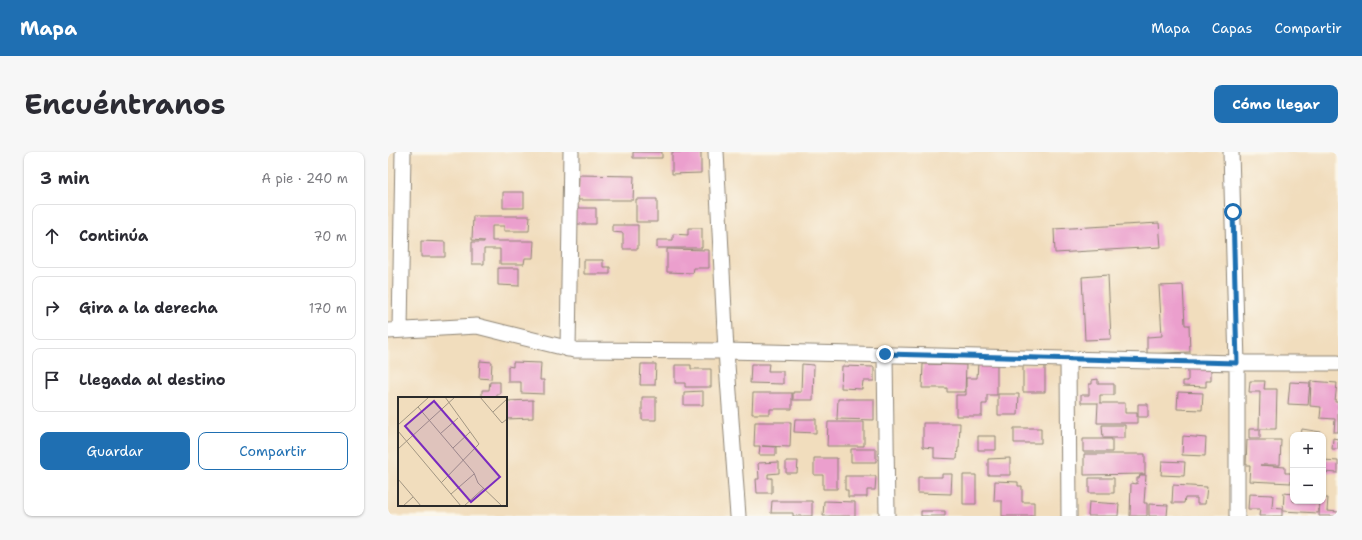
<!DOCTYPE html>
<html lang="es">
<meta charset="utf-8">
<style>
body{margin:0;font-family:"Shantell Sans",sans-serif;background:#f7f7f7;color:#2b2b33}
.controls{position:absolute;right:12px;bottom:12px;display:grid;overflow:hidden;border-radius:8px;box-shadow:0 1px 3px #0004}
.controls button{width:36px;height:36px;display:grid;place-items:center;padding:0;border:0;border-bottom:1px solid #e1e1e2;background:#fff;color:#2b2b33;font:20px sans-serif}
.stop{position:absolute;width:12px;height:12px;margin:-9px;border:3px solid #1f6fb2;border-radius:50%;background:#fff}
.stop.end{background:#1f6fb2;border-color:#fff;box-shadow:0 1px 4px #0008}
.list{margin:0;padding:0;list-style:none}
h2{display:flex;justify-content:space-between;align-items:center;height:52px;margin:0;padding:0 16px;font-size:17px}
h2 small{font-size:13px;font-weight:400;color:#7c7c81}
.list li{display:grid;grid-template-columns:26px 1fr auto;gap:12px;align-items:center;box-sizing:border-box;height:64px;margin:0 8px 8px;padding:0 8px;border:1px solid #e1e1e2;border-radius:8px}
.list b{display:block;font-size:15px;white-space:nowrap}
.list em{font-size:13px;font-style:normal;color:#7c7c81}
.actions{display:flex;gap:8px;padding:12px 16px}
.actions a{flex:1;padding:9px 0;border:1px solid #1f6fb2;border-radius:8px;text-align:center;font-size:14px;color:#1f6fb2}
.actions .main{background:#1f6fb2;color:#fff}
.icon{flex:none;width:22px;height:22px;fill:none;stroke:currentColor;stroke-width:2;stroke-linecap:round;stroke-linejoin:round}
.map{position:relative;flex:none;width:950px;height:364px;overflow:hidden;border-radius:8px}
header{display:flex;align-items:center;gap:24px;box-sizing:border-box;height:56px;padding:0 20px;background:#1f6fb2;color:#fff}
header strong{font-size:19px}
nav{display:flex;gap:22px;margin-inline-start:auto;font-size:14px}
.intro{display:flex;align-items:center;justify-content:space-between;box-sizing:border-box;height:96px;padding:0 24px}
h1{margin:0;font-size:28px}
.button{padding:10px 18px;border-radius:8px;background:#1f6fb2;color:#fff;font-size:14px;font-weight:700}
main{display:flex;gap:24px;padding:0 24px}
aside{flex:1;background:#fff;border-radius:8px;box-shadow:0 1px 3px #0004}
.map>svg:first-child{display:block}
</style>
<header>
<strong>Mapa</strong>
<nav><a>Mapa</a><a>Capas</a><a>Compartir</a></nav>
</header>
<div class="intro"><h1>Encuéntranos</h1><a class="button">Cómo llegar</a></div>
<main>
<aside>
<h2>3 min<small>A pie · 240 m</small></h2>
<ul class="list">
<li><svg class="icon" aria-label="ahead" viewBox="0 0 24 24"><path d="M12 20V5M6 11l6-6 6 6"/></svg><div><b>Continúa</b></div><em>70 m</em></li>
<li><svg class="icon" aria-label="right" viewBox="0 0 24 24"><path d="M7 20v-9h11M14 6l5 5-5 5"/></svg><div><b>Gira a la derecha</b></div><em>170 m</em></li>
<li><svg class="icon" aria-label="arrive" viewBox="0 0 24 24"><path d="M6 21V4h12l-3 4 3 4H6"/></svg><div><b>Llegada al destino</b></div></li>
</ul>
<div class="actions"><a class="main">Guardar</a><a>Compartir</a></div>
</aside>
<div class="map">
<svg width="950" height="364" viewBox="0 0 950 364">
<rect width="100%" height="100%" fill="#fbf7ec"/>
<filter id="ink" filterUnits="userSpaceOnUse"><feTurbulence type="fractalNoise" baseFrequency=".025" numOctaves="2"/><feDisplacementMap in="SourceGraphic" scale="8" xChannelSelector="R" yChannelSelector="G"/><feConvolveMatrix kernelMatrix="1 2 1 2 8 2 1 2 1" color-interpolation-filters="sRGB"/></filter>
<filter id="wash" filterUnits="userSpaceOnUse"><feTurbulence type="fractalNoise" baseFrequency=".012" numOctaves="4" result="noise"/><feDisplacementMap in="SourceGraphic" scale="16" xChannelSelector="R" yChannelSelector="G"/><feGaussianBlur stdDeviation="0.9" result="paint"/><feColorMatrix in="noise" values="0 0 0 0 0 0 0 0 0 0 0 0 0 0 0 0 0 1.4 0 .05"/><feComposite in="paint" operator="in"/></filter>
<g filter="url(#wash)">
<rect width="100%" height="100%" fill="#f1ddbd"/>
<g id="blocks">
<!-- building -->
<path fill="#eb9fcd" d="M245 0H274V6H245Z
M284 0H313V21L284 22Z
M191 23 246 24 245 48H190Z
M115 40H136V56H115Z
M248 47H269V70H248Z
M187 56H208V72H187Z
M85 64H142L141 79H116V74H104V89H146L145 106H137L136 112H112V97H96V112H84V90H96V89L84 88Z
M771 71 773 95 667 101 666 77Z
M224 73H250V97H235V81L224 80Z
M300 76H314V96H269V88H285V82L300 83Z
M33 89 57 90V105H33Z
M279 97 321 98V116H306L305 121 279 120Z
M196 108H215V115H222V122H196Z
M110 116H131V134L110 133Z
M720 123 723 187 697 188 694 125Z
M795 133 797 173H801L802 200 759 202V185L774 184 771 134Z
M92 209 104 210 103 227 91 226Z
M125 210 153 211 152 228H156V242L133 241V230H120V214L125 215Z
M590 211H609V243H599V252H594V264H568V243H578V226H589Z
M253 212H268L267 233H252Z
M363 212H381L380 219H395V232L362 231Z
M414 212 426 213 425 248H405V240H413Z
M535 212 578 213 577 240H559V236H534Z
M287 213H303V217H323V235H297V231H287Z
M635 213H657V240H635Z
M454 214 486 215V229H475L474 237 453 236Z
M800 215H823V229H818V235L795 234V229H800Z
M710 227V232H726V243H712V251H737V261H749V271H709L710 251H693V243H701V232H704V228Z
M862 229H877L876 237H889L888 277H872V286H861V277H871L872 240H861Z
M923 229 949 231 947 250H950V280H946L947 267 932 266 933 255 922 254Z
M102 230H112V242H109V246H94V238H101Z
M902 230 922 231 920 253 900 252Z
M315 239V253H296V240Z
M790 240 815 241 814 258 789 257Z
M365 241H404V257H382V262H364Z
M610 242H631L630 263H610Z
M254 245H268V268H254Z
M450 247H486V268L449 267Z
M145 248V266L118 267V249Z
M750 252H760V265H750Z
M407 267H428V281L406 280Z
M367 270H403L402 295 374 294 388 295V303H371L372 294H366Z
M440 270H476V294H439Z
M535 271H572L571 296H570L569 307 546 306V296L535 295Z
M714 273H737V286H715Z
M626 276H653V291H626Z
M914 277 933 280V283H913Z
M590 284H608V298H590Z
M795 284 818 286 817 304 794 303Z
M945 286 950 287V297H944Z
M695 287H724V300H695Z
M859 288H893L892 313H872L897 315V321H903V331L861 329 862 313H858Z
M463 297H488V310H463Z
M696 302H757V322L696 323Z
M426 306H449V337H435V323H426Z
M622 306V323H600V307Z
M935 308 950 309V321L935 320Z
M398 309H410L409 321H398Z
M774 309 797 310 796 324 773 323Z
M391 310V321L380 322V326H384V341H369L368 327H371L370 311Z
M554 322H564L563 342 530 341V325H554Z
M575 323H588V352H575Z
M752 323H758L756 351H759V364H742L743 331 749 332V326H751Z
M457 324H488L487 338H479V345H460V338H457Z
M701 326H726V341H701Z
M607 329 630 330V334H634V350H646V364H614V349H606Z
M785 333 819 335 817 352H809V346H797L796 351H784Z
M896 341 905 342V349H931L930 361 895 359Z
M861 342 885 343 884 356 894 357V364H871L872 357H860Z
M935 346H940L939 359 950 360V364H931L932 349H935Z
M384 349H424V364H405V361H383Z
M436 349 467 350V364H435Z
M701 350 731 352 730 364H700Z
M761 352 780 353 779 364H761Z
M533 359H557V364H533Z"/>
</g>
</g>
<g filter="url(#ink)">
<use href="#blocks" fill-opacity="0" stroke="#8e8474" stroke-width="1"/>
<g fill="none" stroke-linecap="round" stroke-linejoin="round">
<!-- minor casing -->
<g stroke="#8e8474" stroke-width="17">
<path id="minor" d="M328 0 338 199 350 364
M843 0 849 211V364
M12 178 15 0
M0 179 89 174 186 198 338 199 849 211H950
M180 197 183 0
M497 203 499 364
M680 207 681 364"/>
</g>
<!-- minor -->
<use href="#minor" stroke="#fff" stroke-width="15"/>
</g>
</g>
<g fill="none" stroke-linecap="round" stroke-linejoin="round" filter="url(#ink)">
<!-- route -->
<path stroke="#1f6fb2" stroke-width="5" d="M497 202 849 211 845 60"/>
</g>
<!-- overview -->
<g transform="translate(10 245)">
<rect width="109" height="109" fill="#f1ddbd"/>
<path fill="none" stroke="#a29683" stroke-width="1" d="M82 0 104 26 109 22M20 10 76 76 80 86 104 109M95 15 109 2M0 28 31 0M0 34 63 109M42 37 60 21M55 51 72 35M0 52 57 0M0 82 23 109M43 86 81 47 47 0M53 97 76 77M5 109 15 100M66 109 86 91"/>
<path fill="#7b2cbf" fill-opacity="0.15" stroke="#7b2cbf" stroke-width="2" d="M36 4 102 80 73 105 7 29Z"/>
<rect width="109" height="109" fill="none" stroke="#2b2b2b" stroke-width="2"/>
</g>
</svg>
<div class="controls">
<button>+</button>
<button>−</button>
</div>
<div class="stop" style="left:845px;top:60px"></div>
<div class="stop end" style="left:497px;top:202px"></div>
</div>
</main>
